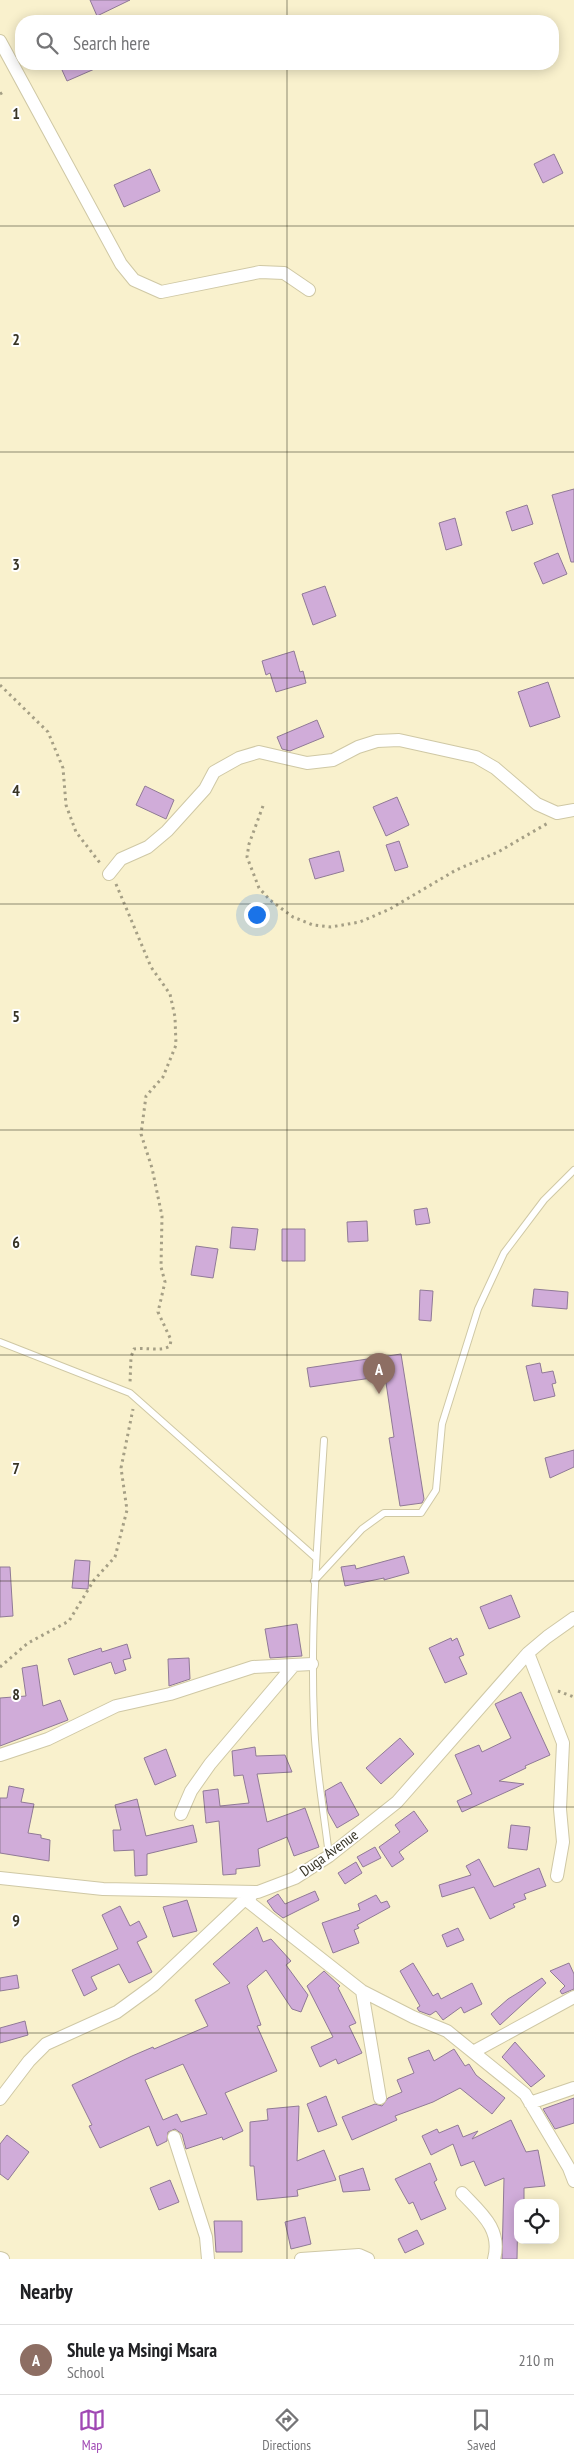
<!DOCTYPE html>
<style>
body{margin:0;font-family:"PT Sans Narrow",sans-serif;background:#f6f6f6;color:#202124}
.controls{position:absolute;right:15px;bottom:15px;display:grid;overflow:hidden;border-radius:10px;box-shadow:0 2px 12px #0003}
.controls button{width:45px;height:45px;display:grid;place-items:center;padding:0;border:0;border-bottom:1px solid #e0e0e0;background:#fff;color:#202124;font:25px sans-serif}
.you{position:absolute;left:256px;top:914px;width:18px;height:18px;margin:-12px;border:4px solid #fff;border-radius:50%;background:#1a73e8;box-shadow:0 0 0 8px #1a73e833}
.badge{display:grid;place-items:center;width:32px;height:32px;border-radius:50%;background:#a048b4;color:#fff;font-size:16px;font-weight:700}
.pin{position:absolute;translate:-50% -41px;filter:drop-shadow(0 1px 2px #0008)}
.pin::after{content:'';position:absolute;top:26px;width:18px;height:15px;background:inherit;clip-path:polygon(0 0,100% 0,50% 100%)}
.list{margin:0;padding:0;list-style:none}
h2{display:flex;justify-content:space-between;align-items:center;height:65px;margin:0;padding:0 20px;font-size:21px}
h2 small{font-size:16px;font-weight:400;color:#757577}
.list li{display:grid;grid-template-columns:32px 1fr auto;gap:15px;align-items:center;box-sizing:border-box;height:70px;padding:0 20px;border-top:1px solid #e0e0e0}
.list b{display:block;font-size:19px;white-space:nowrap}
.list p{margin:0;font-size:16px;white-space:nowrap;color:#757577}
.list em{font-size:16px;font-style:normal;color:#757577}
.icon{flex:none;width:28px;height:28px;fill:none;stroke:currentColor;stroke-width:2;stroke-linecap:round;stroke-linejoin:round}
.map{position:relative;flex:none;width:574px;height:2259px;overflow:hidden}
.search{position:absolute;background:#fff;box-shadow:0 2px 12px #0003;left:15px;right:15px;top:15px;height:55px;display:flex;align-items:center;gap:12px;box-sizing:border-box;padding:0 18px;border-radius:20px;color:#757577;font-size:19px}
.sheet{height:135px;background:#fff}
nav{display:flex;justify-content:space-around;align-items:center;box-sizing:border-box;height:70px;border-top:1px solid #e0e0e0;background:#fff;font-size:14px;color:#757577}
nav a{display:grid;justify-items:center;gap:2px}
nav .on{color:#a048b4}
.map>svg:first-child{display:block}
</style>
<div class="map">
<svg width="574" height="2259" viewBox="0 0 574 2259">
<rect width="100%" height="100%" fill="#f9f1cd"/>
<!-- building -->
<path fill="#d0acd9" stroke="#907a96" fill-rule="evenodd" d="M90 0H130L97 16Z
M75 64H106L67 81 62 70Z
M554 154 563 173 543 183 534 164Z
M150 169 160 191 124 207 114 185Z
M574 489V562H571L552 495Z
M527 505 533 524 512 531 506 512Z
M455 518 462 545 446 550 439 523Z
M558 553 567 574 543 584 534 563Z
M325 586 336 616 313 625 302 594Z
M294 651 300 672 303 671 306 683 276 692 270 673 266 675 262 661Z
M548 682 560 717 530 727 518 692Z
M317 720 324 737 290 751 282 749 277 737Z
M145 786 174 800 166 819 136 805Z
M397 797 409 825 386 836 373 807Z
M399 841 408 867 395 871 386 845Z
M339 851 344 871 315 879 309 859Z
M427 1208 430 1223 416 1225 414 1210Z
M367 1221 368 1241 348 1242 347 1222Z
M232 1227 258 1229 255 1250 230 1248Z
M282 1229H305V1261H282Z
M196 1246 218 1249 213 1278 191 1275Z
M534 1289 568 1292 567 1309 532 1306Z
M420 1290 433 1291 431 1321 419 1320Z
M401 1354 424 1499 422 1503 400 1506 389 1438 394 1437 385 1376 310 1387 307 1368Z
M540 1363 542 1373 553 1371 556 1383 552 1384 555 1396 534 1401 526 1366Z
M574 1450V1467L550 1478 545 1458Z
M404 1556 409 1573 384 1580V1578L345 1586 341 1567 355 1565 356 1569Z
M75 1560 90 1561 88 1589 72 1588Z
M0 1567H10L13 1616 0 1617Z
M511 1595 520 1617 489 1629 480 1607Z
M297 1624 302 1656 270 1658 265 1629Z
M451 1638 452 1641 457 1638 464 1655 459 1657 467 1674 445 1683 429 1648Z
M127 1644 131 1658 123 1660 126 1670 115 1674 111 1662 74 1675 68 1659 101 1648 102 1652Z
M189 1658 190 1679 169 1686 168 1659Z
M37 1665 43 1706 60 1700 68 1720 0 1746V1698L26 1696 22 1668Z
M521 1692 550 1755 525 1766 526 1768 499 1781 524 1784 462 1812 457 1801 472 1794 455 1755 479 1745 482 1752 511 1738 495 1704Z
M400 1738 414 1754 381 1784 366 1768Z
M255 1747 256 1756 285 1755 292 1772 257 1774 267 1822 305 1808 319 1847 294 1856 287 1837 258 1849 260 1866 236 1869V1874L223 1875 219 1821 206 1823 203 1791 218 1789 220 1806 249 1803 243 1775 234 1776 232 1751Z
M166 1749 176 1776 155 1785 144 1758Z
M341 1782 359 1815 337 1828 328 1812 325 1791Z
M9 1786 24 1789 21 1802 34 1804 28 1833 41 1835V1838L50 1840 49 1861 0 1853V1798H7Z
M137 1799 146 1836 193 1825 197 1842 147 1854V1875L135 1876 134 1850 114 1851 113 1830H121L115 1805Z
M414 1811 428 1831 399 1852 404 1859 392 1867 379 1847 400 1832 395 1825Z
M511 1825 530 1827 527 1850 508 1848Z
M375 1847 381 1858 363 1867 357 1857Z
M479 1859 494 1887 539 1868 546 1886 524 1894 526 1899 513 1904 515 1907 490 1919 474 1887 442 1897 439 1885 471 1875 466 1866Z
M356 1862 362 1873 345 1884 338 1873Z
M315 1891 319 1900 283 1918 274 1911 267 1901 278 1894 285 1904Z
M376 1895 381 1903 387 1901 390 1907 357 1925 359 1928 354 1930 359 1943 333 1953 322 1923 360 1910 358 1904Z
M187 1900 197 1931 173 1937 163 1907Z
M120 1906 130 1926 139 1921 147 1937 137 1942 152 1972 129 1983 119 1964 91 1977 97 1989 84 1996 72 1970 118 1949 102 1915Z
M257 1927 263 1942 271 1939 291 1961 286 1965 308 1995 301 2012 292 2009 266 1970 247 1986 261 2025 257 2026 277 2071 225 2093 243 2131 223 2140 222 2137 186 2149 182 2134 175 2129 168 2132 167 2141 157 2146 149 2126 100 2148 89 2126 92 2125 72 2085 132 2056 153 2047 154 2049 208 2026 195 2000 230 1983 213 1964ZM183 2064 207 2114 181 2122 177 2114 163 2120 145 2080Z
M458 1928 464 1940 447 1947 442 1935Z
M413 1963 433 1996 438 1993 441 1999 472 1983 482 2004 464 2013 461 2007 443 2020 436 2011 430 2015 419 2011 417 2008 420 2006 400 1971Z
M569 1963 574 1974V1989L562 1994 560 1991 565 1986 550 1971Z
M324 1971 340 1986 338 1988 356 2023 349 2026 362 2053 338 2064 336 2059 320 2067 311 2047 333 2037 307 1986Z
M17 1975 19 1988 0 1991V1978Z
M542 1978 546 1983 500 2025 491 2014 508 1999Z
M25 2021 28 2035 0 2043V2028Z
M515 2042 545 2076 531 2087 502 2057Z
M454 2049 465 2066 469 2064 476 2075 505 2098 492 2114 460 2088 433 2102 395 2116 397 2120 352 2140 342 2117 375 2104 382 2106 388 2098 402 2092 397 2080 414 2073 408 2058 429 2050 434 2061Z
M326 2096 337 2125 318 2132 307 2104Z
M574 2098V2123L555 2129 543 2109Z
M299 2106 297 2161 324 2150 336 2180 297 2190 298 2196 257 2200 254 2166H250V2122L268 2120 267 2109Z
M511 2120 526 2152 538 2150 545 2186 524 2188V2203H518L517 2259H502L504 2178 485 2186 474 2161 461 2166 453 2144 431 2155 422 2136 437 2129 439 2133 458 2125 463 2137 478 2131 472 2139Z
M7 2135 29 2152 8 2180 0 2174V2144Z
M430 2163 437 2180 434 2182 446 2209 421 2220 413 2202 409 2204 395 2179Z
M363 2168 370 2190 343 2192 339 2176Z
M170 2180 179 2202 159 2210 150 2188Z
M305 2217 311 2244 291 2249 285 2222Z
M214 2221H242V2252H216Z
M417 2230 424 2244 405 2253 398 2239Z"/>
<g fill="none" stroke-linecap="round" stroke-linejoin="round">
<!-- lane casing -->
<g stroke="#cfc8a5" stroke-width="8">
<path id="lane" d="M0 1342 130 1393 316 1558
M324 1440C318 1534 310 1627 314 1720 315 1765 324 1811 329 1856
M314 1581 362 1529 384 1513H421L436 1490 442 1424 478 1309 504 1253 544 1200 574 1170"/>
</g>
<!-- street casing -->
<g stroke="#cfc8a5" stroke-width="14">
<path id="street" d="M0 41 121 264 134 280 161 292 260 272 284 273 309 290
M109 874 121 859 148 847 167 831 205 789 214 772 239 758 259 752 307 763 333 760 358 747 377 741 399 740 476 757 495 768 537 804 557 813 574 810
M528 1653 563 1743 560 1809 563 1842 557 1876
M0 1755 48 1739 116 1706 170 1694 253 1667 312 1664
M181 1814 191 1791 210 1764 294 1665
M0 1878 103 1889 258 1892 295 1878 329 1856 397 1802 528 1653 547 1637 574 1618
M245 1899 362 1991 413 2017 447 2031 525 2094 569 2168 574 2181
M362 1991 380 2098
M473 2052 574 1997
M0 2099 29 2061 46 2044 117 2012 154 1985 245 1899 251 1896
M530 2103 574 2088
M174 2137 206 2237 208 2259
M462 2193C481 2213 502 2229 494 2259
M0 2258 3 2259
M301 2259 359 2255 368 2259"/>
</g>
<!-- path -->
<path stroke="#a59f85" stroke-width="3" stroke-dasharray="2.5 4" stroke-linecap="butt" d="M0 94 5 91
M0 685 48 732 63 768 66 805 76 832 100 863
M263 806 249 844 247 857 259 888 270 900 293 917 313 925 331 927 360 922 390 909 456 870 498 852 548 823
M116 884 151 967 170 994 175 1017 176 1045 163 1077 146 1096 141 1134 152 1168 162 1216 161 1267 165 1282 158 1312 171 1340 170 1346C161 1352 145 1347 134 1349L131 1357 130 1383
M0 1667 28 1643 69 1621 94 1580 115 1557 127 1510 121 1468 133 1409
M558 1691 574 1697"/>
<!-- lane -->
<use href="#lane" stroke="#fff" stroke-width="6"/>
<!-- street -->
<use href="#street" stroke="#fff" stroke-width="12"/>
</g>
<!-- grid -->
<path fill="none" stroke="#373426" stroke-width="1" stroke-opacity="0.55" d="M287 0V21M287 64V2259M0 226H574M0 452H574M0 678H574M0 904H574M0 1130H574M0 1355H574M0 1581H574M0 1807H574M0 2033H574"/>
<g text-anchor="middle" stroke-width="4" stroke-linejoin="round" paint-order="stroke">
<!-- street labels -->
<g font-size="15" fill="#373426" stroke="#fff">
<text transform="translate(329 1853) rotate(-36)" y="5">Duga Avenue</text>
</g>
</g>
<g font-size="16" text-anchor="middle" font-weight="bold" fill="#373426" stroke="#fff" stroke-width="4" stroke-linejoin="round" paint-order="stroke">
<text x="16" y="119">1</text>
<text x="16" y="345">2</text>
<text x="16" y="570">3</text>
<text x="16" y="796">4</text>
<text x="16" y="1022">5</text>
<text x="16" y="1248">6</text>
<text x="16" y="1474">7</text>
<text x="16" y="1700">8</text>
<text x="16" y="1926">9</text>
</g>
</svg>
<div class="controls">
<button><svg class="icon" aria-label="locate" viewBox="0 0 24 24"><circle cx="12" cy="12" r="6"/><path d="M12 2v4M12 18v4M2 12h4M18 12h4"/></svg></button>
</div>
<div class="you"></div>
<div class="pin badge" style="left:379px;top:1394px;background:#8d6e63">A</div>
<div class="search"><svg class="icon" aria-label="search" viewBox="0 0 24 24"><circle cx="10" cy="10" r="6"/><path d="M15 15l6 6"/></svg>Search here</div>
</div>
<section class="sheet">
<h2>Nearby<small></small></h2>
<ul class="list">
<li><span class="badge" style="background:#8d6e63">A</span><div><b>Shule ya Msingi Msara</b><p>School</p></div><em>210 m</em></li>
</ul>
</section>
<nav>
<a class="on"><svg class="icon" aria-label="map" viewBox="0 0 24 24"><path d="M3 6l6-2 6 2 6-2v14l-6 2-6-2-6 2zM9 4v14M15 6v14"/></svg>Map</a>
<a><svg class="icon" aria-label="directions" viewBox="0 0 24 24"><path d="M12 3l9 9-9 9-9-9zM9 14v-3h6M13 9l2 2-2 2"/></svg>Directions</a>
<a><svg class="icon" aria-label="saved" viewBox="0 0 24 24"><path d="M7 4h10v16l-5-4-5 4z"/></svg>Saved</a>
</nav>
